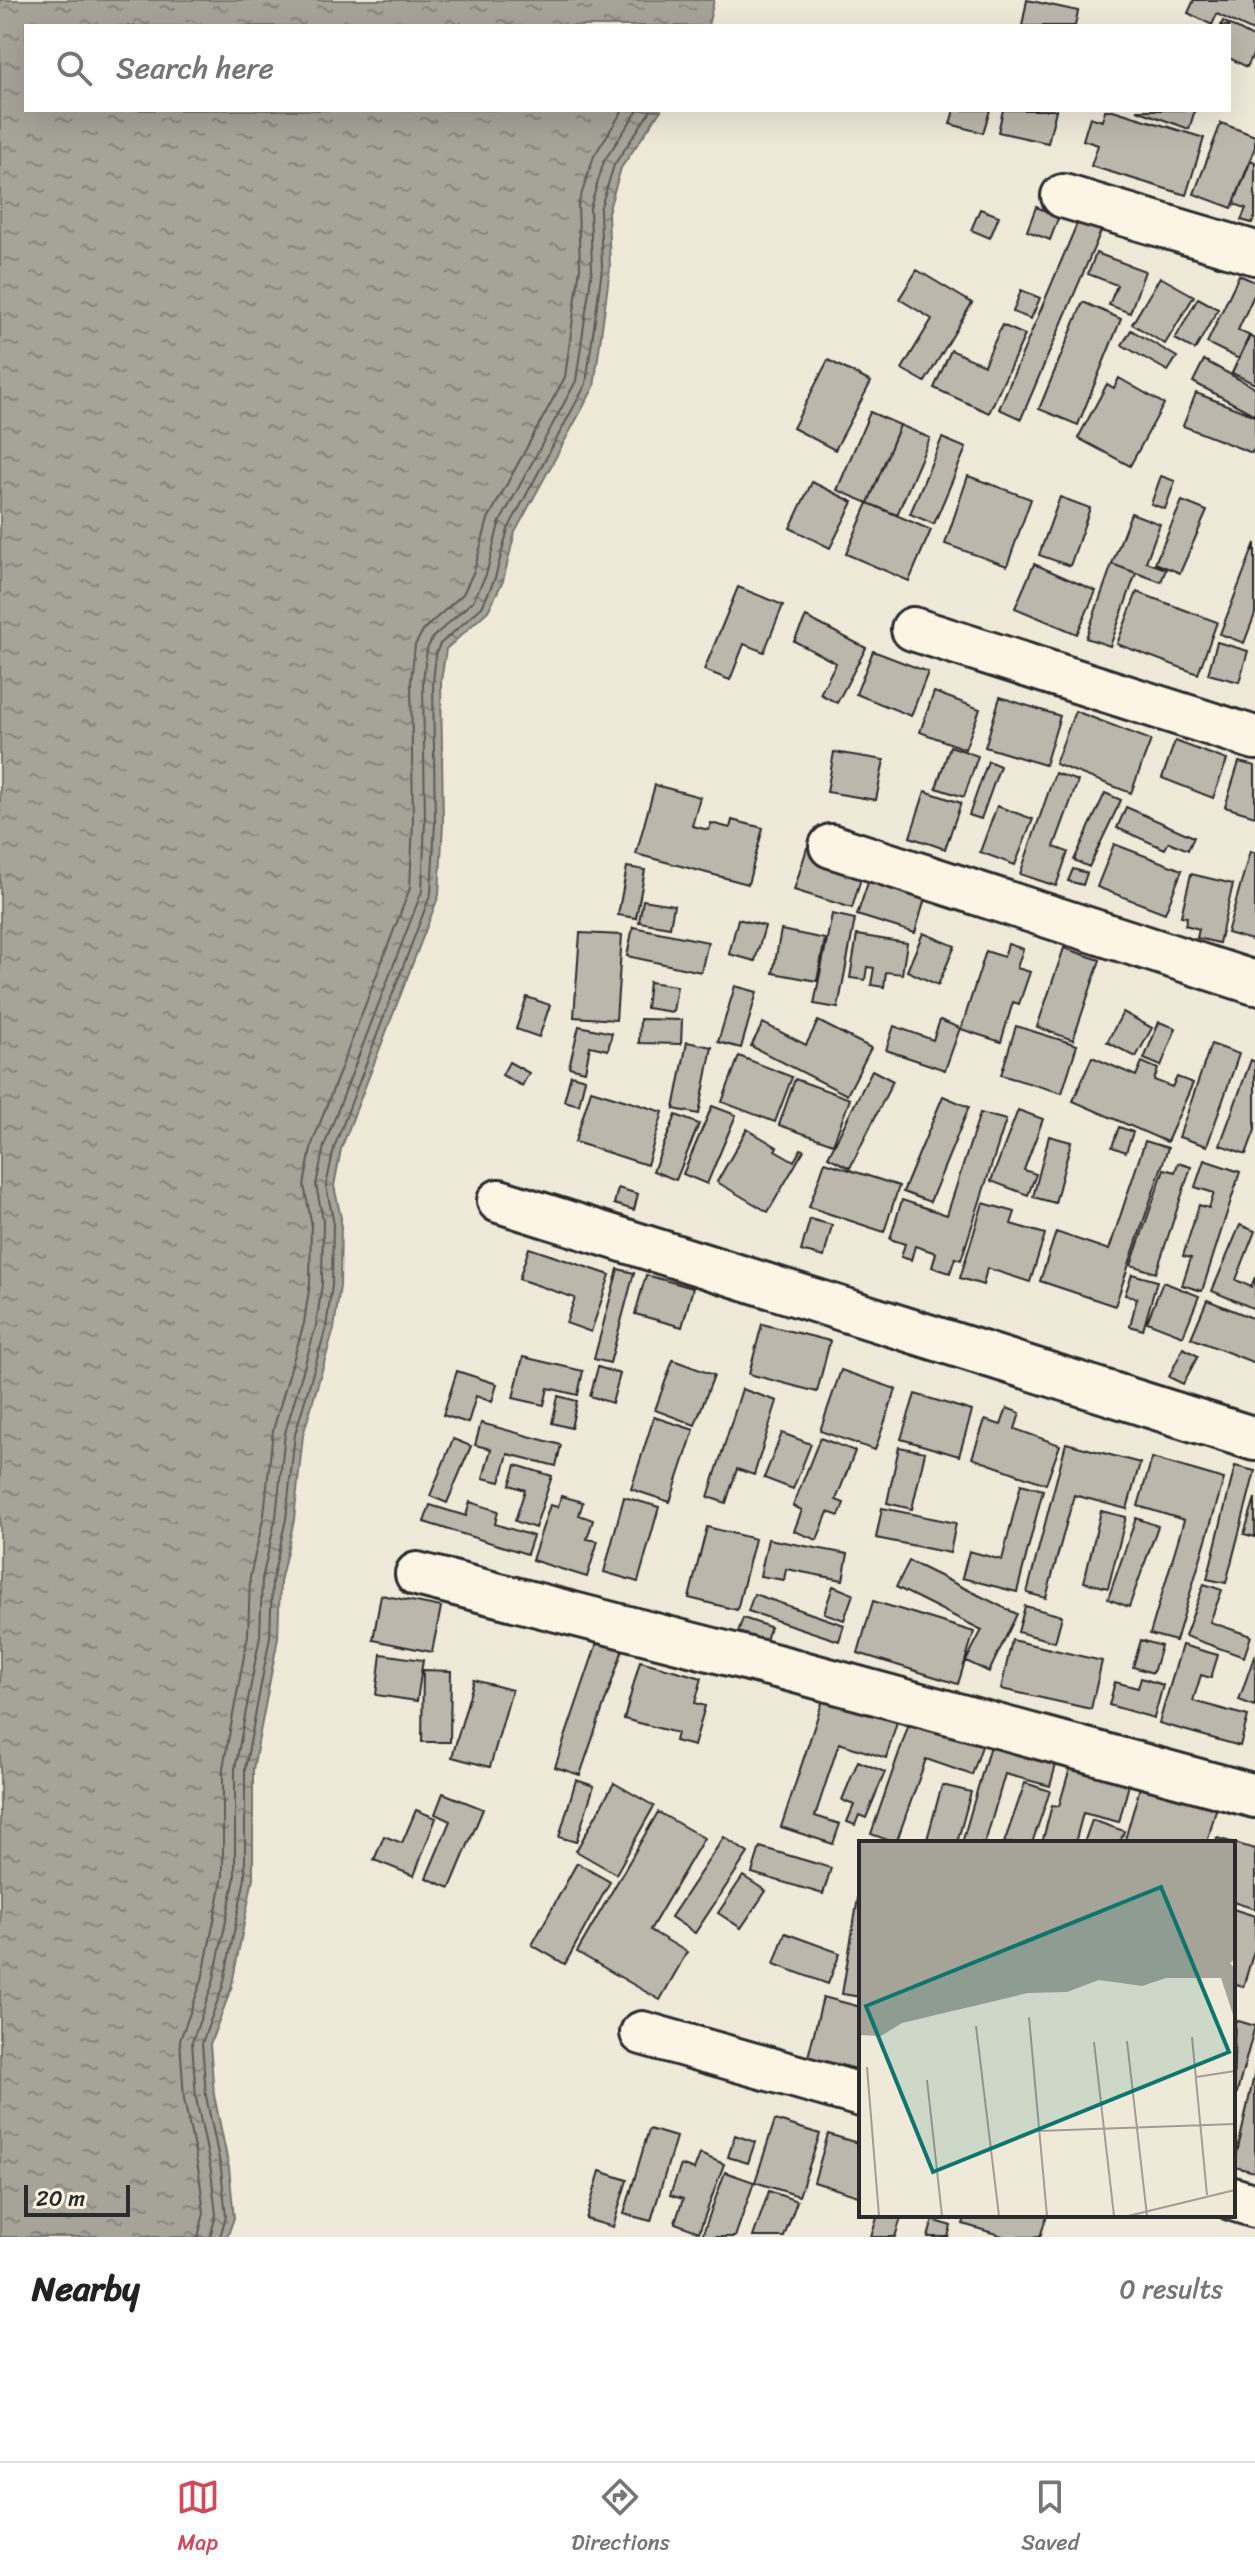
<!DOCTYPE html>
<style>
body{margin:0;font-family:Sriracha,sans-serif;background:#f2f2f2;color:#222}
.scale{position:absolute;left:24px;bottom:20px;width:106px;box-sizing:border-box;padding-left:8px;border:4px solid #2b2b2b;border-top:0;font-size:22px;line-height:28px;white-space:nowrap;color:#2b2b2b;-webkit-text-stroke:6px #fcf5e5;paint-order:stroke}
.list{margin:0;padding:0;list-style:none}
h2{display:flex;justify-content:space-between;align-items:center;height:104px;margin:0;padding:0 32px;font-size:34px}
h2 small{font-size:26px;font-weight:400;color:#767676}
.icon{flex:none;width:44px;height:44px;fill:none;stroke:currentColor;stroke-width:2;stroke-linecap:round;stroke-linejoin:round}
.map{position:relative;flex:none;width:1255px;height:2237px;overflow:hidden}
.search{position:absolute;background:#fff;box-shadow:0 8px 32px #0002;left:24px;right:24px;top:24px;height:88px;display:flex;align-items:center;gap:20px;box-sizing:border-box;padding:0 28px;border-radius:0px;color:#767676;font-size:30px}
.sheet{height:224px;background:#fff}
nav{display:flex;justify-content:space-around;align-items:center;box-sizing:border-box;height:112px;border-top:2px solid #e0e0e0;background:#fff;font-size:22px;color:#767676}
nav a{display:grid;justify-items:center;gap:4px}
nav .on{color:#d1495b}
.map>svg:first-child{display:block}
</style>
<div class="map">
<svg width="1255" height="2237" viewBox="0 0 1255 2237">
<defs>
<pattern id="water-ripples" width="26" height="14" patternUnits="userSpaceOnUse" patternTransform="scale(2)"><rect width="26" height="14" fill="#a6a399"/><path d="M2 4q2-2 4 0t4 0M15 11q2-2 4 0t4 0" fill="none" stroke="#87857d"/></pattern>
</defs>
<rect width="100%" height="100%" fill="#efe9da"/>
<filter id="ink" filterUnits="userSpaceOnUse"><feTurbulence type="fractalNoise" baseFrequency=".0125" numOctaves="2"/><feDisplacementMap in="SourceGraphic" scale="16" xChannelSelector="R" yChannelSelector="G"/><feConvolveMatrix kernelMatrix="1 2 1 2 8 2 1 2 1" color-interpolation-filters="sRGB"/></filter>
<g filter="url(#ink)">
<!-- water -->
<path fill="url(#water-ripples)" stroke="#75736d" stroke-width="2" d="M0 0H714L708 26H26V110H661L621 168 608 212 610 269 594 387 515 532 503 581 488 611 446 649 441 681 443 823 439 895 341 1149 334 1186 341 1218 340 1286 334 1329 303 1435 294 1520 280 1582 278 1638 253 1769V1878L231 1989 210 2044 214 2095 229 2168 234 2218 227 2237H0Z"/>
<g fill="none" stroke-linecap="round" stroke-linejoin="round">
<!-- shore -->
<path stroke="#5c5b57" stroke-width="2" d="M198 2237 204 2213 199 2173 184 2099 180 2040 202 1980 223 1876V1768L248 1635 250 1577 264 1515 273 1430 304 1323 310 1283 311 1221 304 1185 312 1144 410 888 413 822 411 680 415 645 424 629 463 594 474 571 488 519 565 377 580 268 578 205 594 156 623 110
M210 2237 216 2215 211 2171 196 2098 192 2042 213 1983 235 1877V1769L260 1636 262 1579 276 1517 285 1433 316 1326 322 1284 323 1220 316 1185 324 1146 422 891 425 822 423 681 427 649 433 637 473 601 486 575 499 524 576 381 592 269 590 208 604 161 638 110
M220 2237 226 2216 221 2169 206 2096 202 2043 223 1986 245 1878V1769L270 1637 272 1581 286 1519 295 1434 326 1328 332 1285 333 1219 326 1186 334 1148 431 893 435 823 433 682 436 653 440 644 482 607 495 578 508 529 586 384 602 269 600 210 614 165 651 110"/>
</g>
<!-- building -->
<path fill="#bcb7ac" stroke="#2b2b2b" stroke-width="2" d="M1027 0 1078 11 1075 26H1022Z
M1194 0H1255V32L1217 14 1212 25 1188 13Z
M1223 21 1255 38V51L1247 67 1229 58V26H1221Z
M954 110H990L983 133 950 124Z
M1003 110H1056L1048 143 998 132Z
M1105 110H1113L1204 138 1186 195 1091 166 1098 145 1083 140 1090 117 1102 121Z
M1137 110H1195L1189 129Z
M1221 123 1255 136V147L1232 208 1194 194Z
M1251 160 1255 162V217L1252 223 1241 220 1246 208 1234 204Z
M1036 207 1059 216 1050 240 1027 231Z
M980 209 999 216 990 238 971 230Z
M1081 214 1104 224 1021 419 999 409Z
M1096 253 1145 271 1130 313 1109 305 1117 285 1088 274Z
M917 270 972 303 925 382 902 369 932 319 899 299Z
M1239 275 1255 282V293L1238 330 1250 336 1239 359 1207 343Z
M1160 277 1194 296 1165 344 1132 324Z
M1021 290 1040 298 1031 319 1013 312Z
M1198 298 1218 309 1195 350 1175 339Z
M1083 302 1121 319 1078 425 1039 409Z
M1002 325 1025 335 989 413 934 388 951 350 984 365Z
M1131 330 1177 357 1168 371 1122 345Z
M1249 336 1255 339V384L1232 373Z
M828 360 871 382 835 450 793 428Z
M1204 360 1255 388V415L1193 382Z
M1119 378 1164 404 1130 466 1078 438 1107 384 1114 388Z
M1196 393 1255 416V447L1252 453 1183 426Z
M870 412 900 425 868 503 837 490Z
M900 425 930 438 897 515 868 503Z
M942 438 966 448 934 524 910 514Z
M968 476 1031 499 1007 566 945 544Z
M1161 476 1175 481 1165 509 1151 504Z
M812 482 853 502 830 548 790 528Z
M1060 497 1090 508 1070 566 1039 555Z
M1182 501 1207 511 1180 573 1155 563Z
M868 503 931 530 909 581 846 554Z
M1131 513 1160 524 1146 562 1166 569 1161 582 1112 564Z
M1255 543V614L1244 643 1220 634Z
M1034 564 1096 591 1077 634 1015 608Z
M1112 564 1136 573 1110 646 1086 638Z
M738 587 783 605 764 652 744 644 730 680 704 670Z
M1137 592 1217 622 1198 674 1117 644Z
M806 617 866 648 837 703 820 694 836 663 794 641Z
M1217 642 1248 651 1239 682 1208 674Z
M873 651 928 672 911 716 856 694Z
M934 692 980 709 965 749 920 732Z
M1000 697 1060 716 1045 765 985 747Z
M1075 711 1151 740 1131 793 1055 764Z
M1175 741 1227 760 1213 798 1162 778Z
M950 746 978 756 964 797 936 788Z
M834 752 884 760 876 800 827 792Z
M988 761 1000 766 981 819 969 815Z
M1239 762 1255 766V816L1225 807Z
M1055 773 1078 781 1054 847 1068 852 1056 886 1020 874Z
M655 785 700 797 692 826 709 830 711 823 730 828 732 820 763 828 748 884 636 854Z
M925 791 961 803 945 849 910 837Z
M1105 793 1121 800 1089 867 1074 860Z
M997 806 1033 819 1015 865 980 852Z
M1126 807 1194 837 1188 850 1169 842 1165 849 1117 828Z
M1114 844 1182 870 1165 913 1097 887Z
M807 848 865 865 852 908 794 890Z
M1250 851 1255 853V941L1227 933Z
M627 867 645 870 636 918 618 915Z
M1073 869 1087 873 1083 885 1068 881Z
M872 871 928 888 915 933 857 915Z
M1191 874 1233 884 1219 943 1197 938 1199 929 1185 925 1187 917 1181 916Z
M643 900 674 905 670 927 639 922Z
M832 914 855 919 838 1008 814 1004Z
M738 919 765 926 755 961 729 954Z
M633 927 708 942 701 972 627 956Z
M781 930 825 939 817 981 773 973Z
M580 933 622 935 616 1020 574 1017Z
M923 933 955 946 938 985 907 971Z
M857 935 907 943 902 974 886 972 884 987 871 985 874 968 867 967 865 980 850 978Z
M1008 944 1023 949 1017 968 1030 972 1019 1004 1013 1002 1001 1042 961 1029 986 951 1004 957Z
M1064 948 1100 960 1073 1040 1037 1027Z
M649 982 677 986 673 1012 646 1008Z
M735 986 757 992 741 1048 718 1042Z
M527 997 550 1005 539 1037 516 1029Z
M1123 1012 1152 1028 1136 1057 1107 1042Z
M640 1019 682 1020 681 1044 639 1043Z
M940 1020 960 1028 945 1070 886 1050 894 1026 933 1040Z
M818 1021 871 1048 847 1095 751 1046 763 1023 806 1045Z
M1159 1022 1176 1028 1161 1066 1144 1059Z
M579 1026 612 1033 608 1050 590 1046 585 1071 569 1067Z
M1016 1026 1077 1045 1062 1093 1001 1075Z
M687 1042 712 1047 699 1114 674 1109Z
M1211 1044 1239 1054 1207 1146 1179 1137Z
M739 1056 792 1077 775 1122 722 1102Z
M1092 1057 1136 1076 1142 1062 1158 1069 1154 1080 1172 1087 1177 1077 1193 1083 1167 1142 1073 1101Z
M1251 1060 1255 1062V1130L1246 1154 1220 1145Z
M509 1062 529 1073 522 1086 502 1075Z
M872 1070 893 1081 850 1168 828 1157Z
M571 1075 585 1079 579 1105 564 1101Z
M795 1079 850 1099 833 1144 779 1125Z
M591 1090 663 1112 647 1165 575 1142Z
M943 1096 969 1107 930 1202 903 1192Z
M712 1106 736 1115 707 1184 683 1174Z
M1018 1110 1043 1119 1024 1170 1036 1174 1028 1195 991 1181Z
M980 1113 1006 1120 961 1260 955 1258 950 1273 932 1267 936 1253 915 1246 911 1260 901 1257 905 1244 890 1239 902 1200 947 1215Z
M676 1115 699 1124 676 1180 653 1171Z
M1119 1127 1133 1132 1126 1152 1112 1147Z
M747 1129 777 1147 775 1150 794 1161 801 1149 804 1150 768 1212 717 1182Z
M1049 1136 1071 1142 1055 1203 1033 1197Z
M1145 1141 1168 1148 1115 1306 1040 1281 1056 1232 1109 1250Z
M1204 1160 1240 1172 1202 1291 1182 1285 1191 1258 1183 1256 1199 1205 1209 1208 1214 1193 1195 1187Z
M825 1162 899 1186 884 1232 809 1207Z
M1178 1163 1191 1167 1156 1273 1131 1265 1164 1169 1175 1172Z
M618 1188 638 1194 634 1210 614 1204Z
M983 1203 1015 1212 1011 1224 1045 1234 1030 1282 987 1268 983 1285 960 1278Z
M810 1219 832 1225 824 1257 801 1251Z
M1240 1225 1255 1231 1236 1280 1251 1287 1255 1277V1309L1212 1291Z
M529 1248 610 1275 591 1332 566 1323 575 1298 519 1279Z
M618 1269 634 1273 610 1363 594 1359Z
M1132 1274 1157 1281 1143 1330 1130 1326 1137 1298 1125 1295Z
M646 1275 693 1288 682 1327 635 1314Z
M1163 1282 1199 1296 1183 1336 1147 1322Z
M1207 1300 1255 1319V1363L1191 1338Z
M762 1324 830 1341 817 1392 749 1374Z
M1183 1348 1198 1356 1183 1384 1169 1377Z
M523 1357 583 1371 578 1395 548 1388 544 1405 513 1398Z
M673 1360 714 1375 695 1425 655 1410Z
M598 1367 620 1374 612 1403 590 1396Z
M841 1370 896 1389 875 1450 820 1431Z
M457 1371 497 1384 492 1402 476 1396 468 1423 443 1415Z
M742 1389 777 1401 754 1475 737 1469 726 1503 708 1497Z
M915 1394 972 1411 959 1456 901 1439Z
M558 1396 577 1401 571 1428 552 1423Z
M1007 1408 1020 1413 1015 1429 1060 1445 1046 1484 972 1458 985 1420 1001 1425Z
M654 1417 694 1430 670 1502 631 1489Z
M481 1423 561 1445 556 1466 508 1454 500 1482 483 1478 491 1449 475 1445Z
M782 1433 811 1444 793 1489 764 1478Z
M820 1438 855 1451 836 1500 844 1503 839 1516 828 1512 817 1540 794 1531 802 1510 793 1506Z
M453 1439 471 1446 447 1503 430 1496Z
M1066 1443 1140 1463 1127 1509 1074 1495 1046 1598 1027 1593Z
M899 1447 925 1452 912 1509 887 1503Z
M1152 1458 1224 1479 1176 1641 1150 1634 1184 1520 1138 1506Z
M516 1465 552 1476 535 1528 515 1521 525 1490 510 1485Z
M1235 1466 1255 1471 1226 1583 1207 1579Z
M1021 1484 1043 1490 1017 1592 962 1578 969 1551 1002 1560Z
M561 1496 583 1502 579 1515 593 1520 587 1539 598 1541 587 1577 532 1560 550 1505 558 1507Z
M624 1497 659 1507 638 1582 604 1572Z
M1255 1498V1537L1244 1534Z
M470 1502 498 1511 495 1524 533 1536 527 1554 424 1522 430 1505 466 1516Z
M882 1508 956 1523 950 1553 876 1538Z
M1101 1511 1126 1517 1108 1588 1084 1582Z
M1136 1518 1158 1526 1129 1607 1108 1599Z
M707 1527 755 1539 737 1610 689 1598Z
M768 1539 848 1554 843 1580 786 1569 784 1580 760 1576Z
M909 1561 1017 1614 989 1672 966 1661 982 1630 896 1587Z
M1204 1584 1222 1590 1210 1622 1251 1636 1244 1657 1185 1636Z
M833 1586 853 1594 844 1620 824 1613Z
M754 1594 844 1625 839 1641 748 1611Z
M381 1595 441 1607 432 1652 373 1640Z
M873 1601 974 1632 958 1684 858 1653Z
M1025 1606 1062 1616 1055 1642 1018 1632Z
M743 1618 770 1627 766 1641 738 1632Z
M598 1640 623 1649 580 1775 555 1767Z
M1012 1640 1102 1661 1091 1709 1001 1689Z
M1141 1640 1161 1646 1153 1673 1133 1667Z
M1182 1645 1218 1655 1211 1678 1201 1675 1193 1701 1248 1716 1240 1746 1159 1723Z
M381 1654 423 1660 417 1701 376 1695Z
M1255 1654V1706L1239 1700Z
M640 1661 702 1678 695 1703 705 1706 694 1746 675 1741 677 1733 624 1719Z
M423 1670 451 1671 450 1742H422Z
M1141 1678 1163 1685 1154 1718 1109 1705 1115 1682 1138 1688Z
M474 1680 512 1690 490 1767 452 1757Z
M826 1691 899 1715 886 1758 839 1743 815 1816 840 1824 833 1844 781 1827Z
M912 1715 984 1740 972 1775 926 1759 896 1843 871 1834Z
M993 1735 1059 1754 1050 1786 1005 1774 985 1843H962Z
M1073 1757 1132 1773 1119 1822 1083 1813 1075 1843H1042L1052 1805 1059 1806Z
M858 1761 885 1772 866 1818 859 1815 855 1825 847 1822 854 1805 842 1800Z
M576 1780 594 1786 576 1842 559 1837Z
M1142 1780 1218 1802 1207 1843H1124Z
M614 1783 654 1806 616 1874 576 1851Z
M1025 1783 1050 1791 1032 1843H1004Z
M942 1785 971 1792 957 1843H926Z
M443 1793 483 1809 450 1888 426 1878 450 1821 435 1814Z
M416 1810 436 1818 414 1876 374 1860 384 1836 402 1843Z
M658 1812 704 1838 650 1930 687 1952 660 2000 577 1952Z
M1092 1820 1124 1831 1120 1843H1084Z
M724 1837 748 1853 695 1933 671 1917Z
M1217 1838 1255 1849V1909L1233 1902V1843H1216Z
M760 1847 831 1868 823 1894 752 1873Z
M577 1863 610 1882 565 1964 532 1945Z
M743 1876 766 1891 741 1928 718 1913Z
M858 1898 861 1899V1997L842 1994Z
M1233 1909 1255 1916V1948L1243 1987 1233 1984Z
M785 1933 840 1953 828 1984 774 1964Z
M823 1997 861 2007V2070L808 2057Z
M1235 2020 1255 2026 1235 2100 1233 2099Z
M1255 2071V2172L1234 2167Z
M775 2120 820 2134 799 2196 755 2182Z
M649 2129 676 2137 651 2221 624 2214Z
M828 2134 861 2144V2197L814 2182Z
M735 2135 755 2142 748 2163 728 2157Z
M700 2154 724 2164 699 2232 675 2223 683 2199 670 2195 681 2165 694 2170Z
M600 2171 627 2180 613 2227 586 2219Z
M725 2172 754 2182 735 2237H706L702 2236Z
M769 2191 797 2201 784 2237H753Z
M878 2215H902L895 2237H871Z
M966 2215H1047L1040 2237H1006L963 2224Z
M933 2220 951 2226 948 2237H928Z"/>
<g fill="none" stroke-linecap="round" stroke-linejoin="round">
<!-- minor casing -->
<g stroke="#2b2b2b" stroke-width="48">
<path id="minor" d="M1063 196 1255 253
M913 629 1255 738
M831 846 1255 983
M499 1201 1255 1439
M417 1574 788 1669 1255 1796
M642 2033 861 2095
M1233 2199 1255 2206"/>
</g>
<!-- minor -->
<use href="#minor" stroke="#fcf5e5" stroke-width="42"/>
</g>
</g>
<!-- overview -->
<g transform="translate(859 1841)">
<rect width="376" height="376" fill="#efe9da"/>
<path d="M0 1H376V118L371 122 376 128V180L362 137H307L283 145 240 139 208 151 169 152 43 182 22 195 0 194Z" fill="#a6a399"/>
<path fill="none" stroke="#a19d94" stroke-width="2" d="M170 176 188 375M117 185 140 375M333 196 348 354M268 200 288 375M235 201 255 375M8 226 20 375M337 236 376 230M68 239 83 375M179 290 376 283M269 375 376 349"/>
<path fill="#0f766e" fill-opacity="0.15" stroke="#0f766e" stroke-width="4" d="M302 46 370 211 74 331 7 165Z"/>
<rect width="376" height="376" fill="none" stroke="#2b2b2b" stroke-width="4"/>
</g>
</svg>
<div class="scale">20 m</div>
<div class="search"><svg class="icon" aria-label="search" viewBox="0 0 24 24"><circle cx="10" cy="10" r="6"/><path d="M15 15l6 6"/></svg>Search here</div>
</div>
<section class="sheet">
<h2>Nearby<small>0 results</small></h2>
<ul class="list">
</ul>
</section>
<nav>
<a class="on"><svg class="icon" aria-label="map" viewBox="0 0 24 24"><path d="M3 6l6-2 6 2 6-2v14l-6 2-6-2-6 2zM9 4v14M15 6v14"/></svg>Map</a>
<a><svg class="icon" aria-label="directions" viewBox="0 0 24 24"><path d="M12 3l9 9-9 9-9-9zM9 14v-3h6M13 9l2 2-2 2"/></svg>Directions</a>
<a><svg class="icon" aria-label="saved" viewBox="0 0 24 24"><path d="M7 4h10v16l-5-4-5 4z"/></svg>Saved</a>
</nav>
